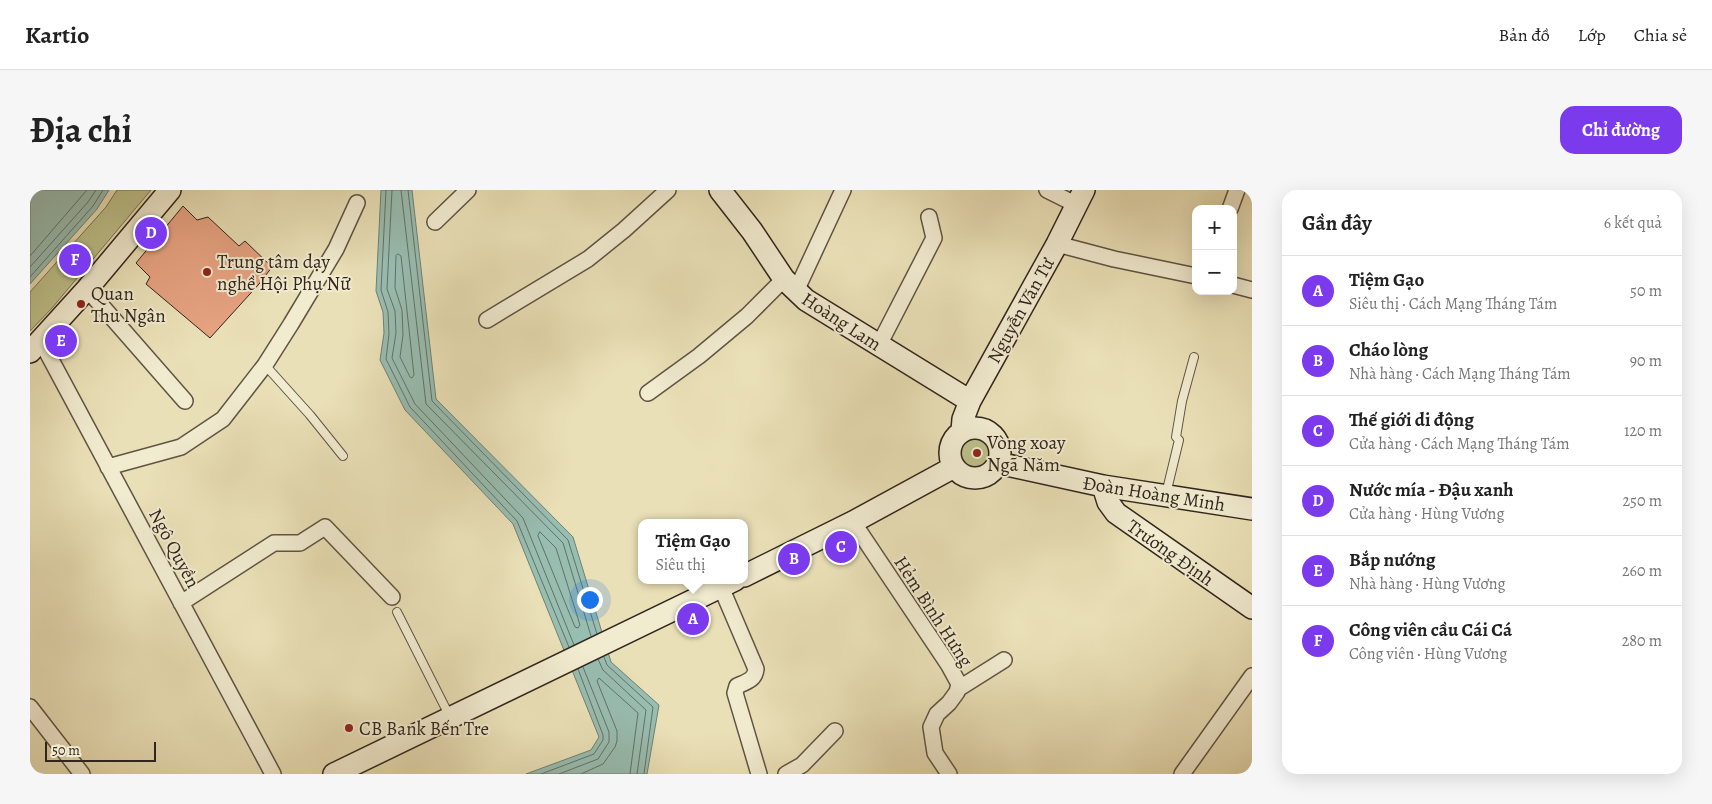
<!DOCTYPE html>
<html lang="vi">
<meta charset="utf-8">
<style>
body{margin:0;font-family:Alegreya,serif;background:#f6f6f6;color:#222}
.controls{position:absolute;right:15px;top:15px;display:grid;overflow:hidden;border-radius:10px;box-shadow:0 5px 20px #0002}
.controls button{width:45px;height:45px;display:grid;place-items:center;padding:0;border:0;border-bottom:1px solid #e0e0e0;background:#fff;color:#222;font:25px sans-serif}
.scale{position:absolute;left:15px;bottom:12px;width:111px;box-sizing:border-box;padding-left:5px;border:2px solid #31251c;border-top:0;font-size:14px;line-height:18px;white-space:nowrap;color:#31251c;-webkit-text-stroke:4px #f1ebd0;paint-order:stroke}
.you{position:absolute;left:559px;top:409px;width:18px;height:18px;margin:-12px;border:4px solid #fff;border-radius:50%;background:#1a73e8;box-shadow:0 0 0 8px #1a73e833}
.badge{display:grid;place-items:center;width:32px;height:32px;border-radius:50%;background:#7c3aed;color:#fff;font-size:16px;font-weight:700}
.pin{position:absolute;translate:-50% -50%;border:2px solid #fff;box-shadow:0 1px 5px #0006}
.popup{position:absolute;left:608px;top:329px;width:110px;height:65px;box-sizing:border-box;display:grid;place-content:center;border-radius:10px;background:#fff;filter:drop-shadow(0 1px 4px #0005);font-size:16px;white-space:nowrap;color:#767676}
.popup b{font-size:19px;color:#222}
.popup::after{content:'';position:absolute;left:50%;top:100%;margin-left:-10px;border:10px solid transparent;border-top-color:#fff}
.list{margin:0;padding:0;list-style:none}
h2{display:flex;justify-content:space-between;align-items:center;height:65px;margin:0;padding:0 20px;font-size:21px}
h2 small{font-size:16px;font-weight:400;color:#767676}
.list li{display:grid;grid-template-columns:32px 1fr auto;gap:15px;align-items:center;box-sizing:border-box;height:70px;padding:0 20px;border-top:1px solid #e0e0e0}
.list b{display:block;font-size:19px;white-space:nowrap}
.list p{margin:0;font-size:16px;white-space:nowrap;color:#767676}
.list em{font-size:16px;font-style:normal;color:#767676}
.map{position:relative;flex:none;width:1222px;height:584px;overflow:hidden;border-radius:15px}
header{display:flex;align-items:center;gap:30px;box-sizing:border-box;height:70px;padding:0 25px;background:#fff;border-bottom:1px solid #e0e0e0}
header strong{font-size:24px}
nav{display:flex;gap:28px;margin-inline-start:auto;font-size:18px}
.intro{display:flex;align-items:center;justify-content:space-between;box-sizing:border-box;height:120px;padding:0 30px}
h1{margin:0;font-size:35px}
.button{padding:12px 22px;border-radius:15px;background:#7c3aed;color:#fff;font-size:18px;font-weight:700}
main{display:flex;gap:30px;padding:0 30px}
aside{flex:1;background:#fff;border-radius:15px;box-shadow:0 5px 20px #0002}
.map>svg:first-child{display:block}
</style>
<header>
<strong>Kartio</strong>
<nav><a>Bản đồ</a><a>Lớp</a><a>Chia sẻ</a></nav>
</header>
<div class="intro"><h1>Địa chỉ</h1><a class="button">Chỉ đường</a></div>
<main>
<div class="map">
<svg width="1222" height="584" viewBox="0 0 1222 584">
<rect width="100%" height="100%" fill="#eae0b7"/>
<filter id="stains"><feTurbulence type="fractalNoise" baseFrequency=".004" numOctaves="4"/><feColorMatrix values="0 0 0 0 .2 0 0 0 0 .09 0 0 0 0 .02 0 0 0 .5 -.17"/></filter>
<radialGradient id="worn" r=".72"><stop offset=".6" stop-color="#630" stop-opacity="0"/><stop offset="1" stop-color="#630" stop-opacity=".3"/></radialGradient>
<!-- green -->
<path fill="#bdc08a" stroke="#777253" d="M87 0H121L22 118 0 141V102L76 17Z
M927 262a18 18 0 1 1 36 0a18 18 0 1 1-36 0Z"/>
<!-- water -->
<path fill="#98bdb1" stroke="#6f8075" d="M0 0H79L67 19 0 94Z
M351 0H382L406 209 543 347 581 472 629 515 617 584H496L561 560 569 547 483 334 375 220 350 170 354 143 353 122 346 101Z"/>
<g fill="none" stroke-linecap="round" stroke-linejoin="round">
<!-- shore -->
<path stroke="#647166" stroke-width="1" d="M356 0 351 100 358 122 359 144 356 169 380 217 487 331 539 457
M362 0 357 99 365 121 366 143 362 168 385 214 493 328 544 455
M371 0 396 214 533 353 561 446
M378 0 402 211 538 350 567 444
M368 64 371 66 384 185 382 188 380 187 370 167 373 145 372 120 365 98 366 66Z
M0 66 57 0
M0 77 58 12 66 0
M0 87 63 16 73 0
M510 342 526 358 550 435 548 438 545 437 508 346Z
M574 467 577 475 623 517 614 584
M568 469 573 480 616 520 607 584
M511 584 564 564 573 550V545L548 479
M529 584 568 569 579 552V542L553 477
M551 584 573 574 585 557 587 551V541L567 491 569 488 608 523 600 584"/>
</g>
<!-- building -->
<path fill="#e6a281" stroke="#31251c" d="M153 16 167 30 178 27 209 56 215 51 242 77 229 94 180 148 116 94 120 87 106 73Z"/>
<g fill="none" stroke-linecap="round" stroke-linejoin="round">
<!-- lane casing -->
<g stroke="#5f5443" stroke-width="10">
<path id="lane" d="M235 175 280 225 313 266
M1136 304 1149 250 1146 247 1152 211 1164 167
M367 422 420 527"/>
</g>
<!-- street casing -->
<g stroke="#5f5443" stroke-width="18">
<path id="street" d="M1017 0 1047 15
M1200 19 1207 0
M405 32 438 0
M1027 54 1084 69 1166 86
M1203 95 1222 100
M57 99 155 211
M766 101 813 0
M457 130 558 69 594 40 638 0
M11 151 243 584
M849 155 904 48 899 27
M618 203 669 166 717 126 754 89
M78 277 151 257 193 229 235 175 261 134 306 59 327 13
M823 332 918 474 929 494 927 502 919 513 907 524 901 537 905 563 919 584
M691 397 726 479C725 490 716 492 707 496L705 503 729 584
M151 413 244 353H270L295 337 362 407
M928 499 974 470
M0 517 52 584
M756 584 772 575 805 541
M1152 584 1222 486"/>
</g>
<!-- secondary casing -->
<g stroke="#31251c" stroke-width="24">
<path id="secondary" d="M690 0 722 41 754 89 776 110 940 211
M0 162 57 99 140 0
M920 263a25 25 0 1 1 50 0a25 25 0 1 1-50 0Z
M932 241 933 229 940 211 1027 54 1054 0
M968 273 1073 296 1222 319
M1073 296 1078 312 1086 323 1222 418
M714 386 823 332 924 277
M304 584 705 390"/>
</g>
<!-- lane -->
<use href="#lane" stroke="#f1ebd0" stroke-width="8"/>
<!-- street -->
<use href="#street" stroke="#f1ebd0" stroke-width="15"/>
<!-- secondary -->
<use href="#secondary" stroke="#f1ebd0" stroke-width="21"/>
</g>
<!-- markers -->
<g fill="#8f2418" stroke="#f1ebd0" stroke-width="2">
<circle cx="177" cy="82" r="5"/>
<circle cx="51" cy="114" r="5"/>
<circle cx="947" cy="263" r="5"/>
<circle cx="319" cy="538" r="5"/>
</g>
<g text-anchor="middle" stroke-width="4" stroke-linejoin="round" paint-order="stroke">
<!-- poi labels -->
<g font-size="19" fill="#31251c" stroke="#f1ebd0" text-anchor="start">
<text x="187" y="78">Trung tâm dạy<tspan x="187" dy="22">nghề Hội Phụ Nữ</tspan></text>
<text x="61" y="110">Quan<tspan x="61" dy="22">Thu Ngân</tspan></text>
<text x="957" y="259">Vòng xoay<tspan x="957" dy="22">Ngã Năm</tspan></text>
<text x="329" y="545">CB Bank Bến Tre</text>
</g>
<!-- street labels -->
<g font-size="19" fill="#31251c" stroke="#f1ebd0">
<text transform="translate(990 120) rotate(-61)" y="7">Nguyễn Văn Tư</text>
<text transform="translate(812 131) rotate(33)" y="7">Hoàng Lam</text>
<text transform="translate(1124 303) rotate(9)" y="7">Đoàn Hoàng Minh</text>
<text transform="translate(145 358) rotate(62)" y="7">Ngô Quyền</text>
<text transform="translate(1141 362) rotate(35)" y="7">Trương Định</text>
<text transform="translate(904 421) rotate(57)" y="7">Hẻm Bình Hưng</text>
</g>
</g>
<rect width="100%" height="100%" filter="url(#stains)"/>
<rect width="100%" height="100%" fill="url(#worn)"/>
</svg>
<div class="controls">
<button>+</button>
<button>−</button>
</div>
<div class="scale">50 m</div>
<div class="you"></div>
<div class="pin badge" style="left:663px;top:429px">A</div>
<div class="popup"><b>Tiệm Gạo</b>Siêu thị</div>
<div class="pin badge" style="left:764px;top:369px">B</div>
<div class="pin badge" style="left:811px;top:357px">C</div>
<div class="pin badge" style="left:121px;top:43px">D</div>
<div class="pin badge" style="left:31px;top:151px">E</div>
<div class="pin badge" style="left:45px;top:70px">F</div>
</div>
<aside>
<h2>Gần đây<small>6 kết quả</small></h2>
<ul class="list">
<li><span class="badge">A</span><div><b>Tiệm Gạo</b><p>Siêu thị · Cách Mạng Tháng Tám</p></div><em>50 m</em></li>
<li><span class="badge">B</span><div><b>Cháo lòng</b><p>Nhà hàng · Cách Mạng Tháng Tám</p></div><em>90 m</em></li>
<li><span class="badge">C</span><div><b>Thế giới di động</b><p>Cửa hàng · Cách Mạng Tháng Tám</p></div><em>120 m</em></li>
<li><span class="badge">D</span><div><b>Nước mía - Đậu xanh</b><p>Cửa hàng · Hùng Vương</p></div><em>250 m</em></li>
<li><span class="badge">E</span><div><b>Bắp nướng</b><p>Nhà hàng · Hùng Vương</p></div><em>260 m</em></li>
<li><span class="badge">F</span><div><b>Công viên cầu Cái Cá</b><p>Công viên · Hùng Vương</p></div><em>280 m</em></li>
</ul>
</aside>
</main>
